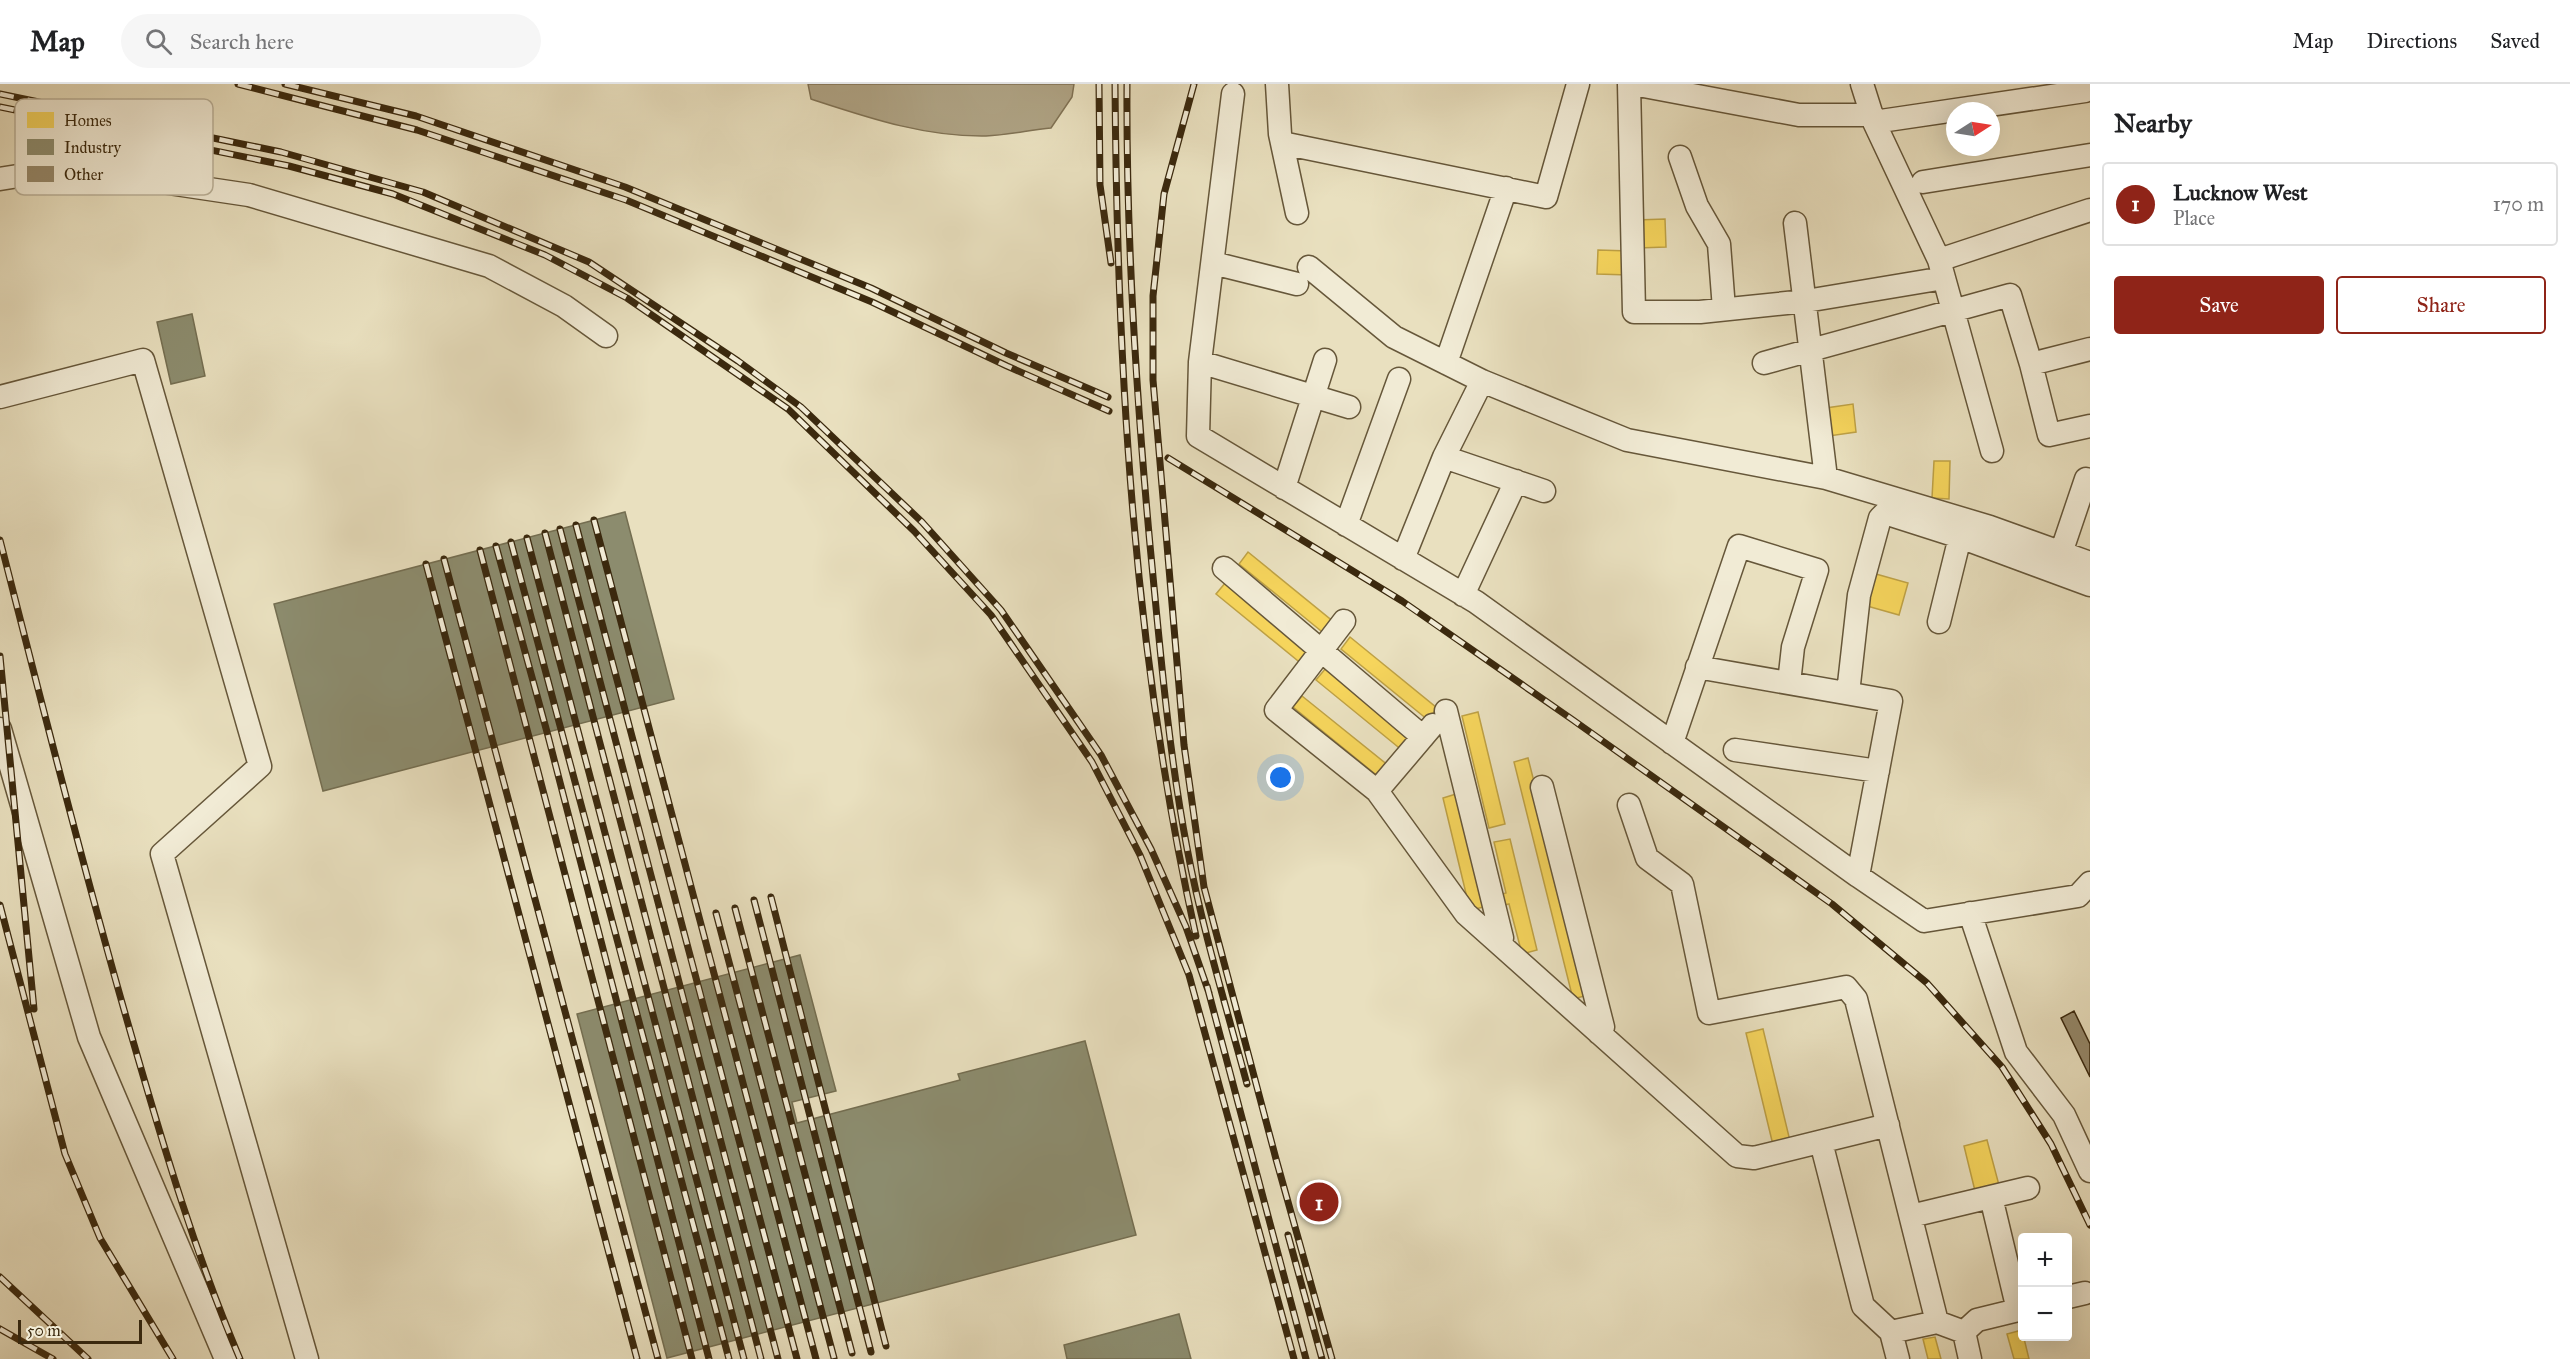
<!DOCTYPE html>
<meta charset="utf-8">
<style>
body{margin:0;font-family:"IM FELL Great Primer",serif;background:#f6f6f6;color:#202124}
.controls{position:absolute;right:18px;bottom:18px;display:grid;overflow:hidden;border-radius:6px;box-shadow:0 6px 24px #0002}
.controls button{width:54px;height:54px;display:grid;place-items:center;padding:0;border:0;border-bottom:2px solid #e0e0e0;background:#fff;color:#202124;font:30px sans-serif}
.compass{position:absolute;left:1946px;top:18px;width:54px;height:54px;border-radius:50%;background:#fff;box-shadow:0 6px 24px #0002;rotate:78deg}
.scale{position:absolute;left:18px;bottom:15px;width:124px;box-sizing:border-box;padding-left:6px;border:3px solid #3b290e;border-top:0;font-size:16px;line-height:21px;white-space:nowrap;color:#3b290e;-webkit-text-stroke:4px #f1ebd5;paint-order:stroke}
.you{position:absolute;left:1281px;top:694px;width:21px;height:21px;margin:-15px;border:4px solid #fff;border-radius:50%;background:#1a73e8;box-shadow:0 0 0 9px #1a73e833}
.badge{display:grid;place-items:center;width:39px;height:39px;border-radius:50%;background:#8f2418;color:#fff;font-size:20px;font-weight:700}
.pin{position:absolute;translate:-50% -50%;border:3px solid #fff;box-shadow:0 2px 6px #0006}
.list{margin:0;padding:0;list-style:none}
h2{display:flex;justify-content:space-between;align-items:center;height:78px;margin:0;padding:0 24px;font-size:26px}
h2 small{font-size:20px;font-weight:400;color:#757577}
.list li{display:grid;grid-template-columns:39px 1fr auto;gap:18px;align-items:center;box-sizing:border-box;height:84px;margin:0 12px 12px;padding:0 12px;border:2px solid #e0e0e0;border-radius:6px}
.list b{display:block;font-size:22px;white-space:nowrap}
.list p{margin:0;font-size:20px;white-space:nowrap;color:#757577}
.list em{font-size:20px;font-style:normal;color:#757577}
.actions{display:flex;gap:12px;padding:18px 24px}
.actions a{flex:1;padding:14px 0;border:2px solid #8f2418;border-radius:6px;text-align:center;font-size:21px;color:#8f2418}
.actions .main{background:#8f2418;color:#fff}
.icon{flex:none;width:33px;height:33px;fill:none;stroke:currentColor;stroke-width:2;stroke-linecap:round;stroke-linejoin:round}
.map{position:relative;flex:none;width:2090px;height:1275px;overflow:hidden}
header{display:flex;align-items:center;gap:36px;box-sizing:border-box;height:84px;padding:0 30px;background:#fff;border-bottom:2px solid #e0e0e0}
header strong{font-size:28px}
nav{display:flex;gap:33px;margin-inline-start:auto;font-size:21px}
.search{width:420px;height:54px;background:#f6f6f6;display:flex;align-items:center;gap:15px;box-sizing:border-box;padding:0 21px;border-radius:33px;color:#757577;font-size:22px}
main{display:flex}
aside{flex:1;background:#fff}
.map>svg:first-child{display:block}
</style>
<header>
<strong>Map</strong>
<div class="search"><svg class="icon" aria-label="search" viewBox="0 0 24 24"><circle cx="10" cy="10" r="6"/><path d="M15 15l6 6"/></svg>Search here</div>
<nav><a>Map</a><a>Directions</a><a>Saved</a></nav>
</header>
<main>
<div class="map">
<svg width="2090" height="1275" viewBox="0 0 2090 1275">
<rect width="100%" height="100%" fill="#e9e0bf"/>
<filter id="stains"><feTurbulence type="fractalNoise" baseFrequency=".00333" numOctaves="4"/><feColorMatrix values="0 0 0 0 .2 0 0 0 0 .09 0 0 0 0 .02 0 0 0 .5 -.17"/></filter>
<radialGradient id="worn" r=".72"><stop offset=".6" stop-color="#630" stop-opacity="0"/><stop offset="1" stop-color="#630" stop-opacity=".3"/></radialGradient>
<!-- water -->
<path fill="#aea283" stroke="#807254" stroke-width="1.5" d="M808 0H1074L1072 13 1051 44C1030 46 1008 51 986 52 925 53 869 34 811 15Z"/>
<!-- homes -->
<path fill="#f6d55c" stroke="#bea145" stroke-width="1.5" d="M1665 135 1666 163 1638 164 1636 136Z
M1598 166 1629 167 1628 191 1597 190Z
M1853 320 1856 348 1829 352 1826 324Z
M1934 377H1950L1949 415 1932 414Z
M1248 468 1335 539 1326 551 1239 480Z
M1876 490 1908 499 1899 531 1867 522Z
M1226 498 1313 569 1303 581 1216 510Z
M1350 553 1437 624 1428 636 1341 565Z
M1326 584 1413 655 1403 667 1316 596Z
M1302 612 1389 682 1380 694 1293 623Z
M1478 628 1505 740 1489 744 1462 632Z
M1528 674 1588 911 1573 915 1514 678Z
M1456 710 1484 823 1470 826 1443 714Z
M1510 755 1537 866 1522 870 1509 820 1501 822 1499 811 1506 809 1494 758Z
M1763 945 1790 1057 1773 1061 1746 949Z
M1987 1056 2000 1105 1976 1111 1964 1062Z
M2022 1246 2029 1275H2014L2007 1250Z
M1935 1253 1941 1275H1928L1923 1255Z"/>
<!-- industry -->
<path fill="#8c8c6e" stroke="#746e51" stroke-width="1.5" d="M192 230 205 292 171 300 157 238Z
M625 428 674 615 323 707 274 520Z
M800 871 836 1007 792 1018 797 1039 960 996 958 990 1085 957 1136 1151 667 1274 577 930Z
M1179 1230 1191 1275H1067L1064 1261Z"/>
<!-- building -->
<path fill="#95886a" stroke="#3b290e" stroke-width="1.5" d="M2074 927 2090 960V993L2061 934Z
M1321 1106 1327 1128 1317 1130 1311 1109Z"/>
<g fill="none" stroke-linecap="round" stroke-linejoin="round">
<!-- minor casing -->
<g stroke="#66573a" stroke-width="25">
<path id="minor" d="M1277 0 1280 50 1297 129
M1629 0 1634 228H1700L1806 217 1944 194
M1633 0 1799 31H1872
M1862 0 1874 38 2085 7
M1233 10 1200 278 1198 352 1476 518 1858 792 1924 837 2078 812 2090 799
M1874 38 1939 176 1992 367
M1282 59 1546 113 1578 0
M1680 73 1697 122 1719 160 1724 225
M0 95 68 84 249 111 489 182 564 222 606 252
M1923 98 2090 71
M1795 139 1826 394 1990 443 2090 479
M1939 176 2090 126
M1213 179 1297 200
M1309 183 1394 253 1482 297 1627 356 1826 394
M1200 278 1349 323
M1446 279 1506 104
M1764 279 2010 211 2031 280 2049 351 2090 342
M2031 280 2090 265
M0 313 143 276 260 682 162 770 307 1275
M1444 373 1482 297
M1284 404 1325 276
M1346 441 1399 295
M2061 469 2086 395
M1403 475 1444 373 1544 407
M1224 484 1423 653
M1463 511 1516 397
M1344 537 1276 626 1377 707 1466 830 1737 1072 1754 1074 1888 1041
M1939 538 1960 453
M1697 583 1891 617 1858 792
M1848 609 1859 511 1880 434 1885 429 1960 453 2090 501
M1446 627 1502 854 1499 859
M0 645 89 953 226 1275
M1672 659 1739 462 1817 486 1793 563 1789 599
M1735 666 1878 687
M1542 703 1603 943 1599 949
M1377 707 1433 641
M1629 721 1647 774 1682 800 1709 929 1846 903 1856 915 1937 1238 1964 1248
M1970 829 2016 968 2064 1031 2090 1087
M1821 1058 1863 1222 1891 1248 1937 1238
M1991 1113 2018 1226
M1911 1132 2028 1104
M2068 1213 2085 1209
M1891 1248 1898 1275
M1964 1248 1977 1236 2022 1225
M1964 1248 1970 1275"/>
</g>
<!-- minor -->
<use href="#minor" stroke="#f1ebd5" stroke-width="22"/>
<!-- rail casing -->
<g stroke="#3b290e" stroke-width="7">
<path id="rail" d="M238 0 417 46 626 116 872 218 1007 282 1109 327
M285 0 416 32 625 103 871 204 1006 269 1108 313
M1099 0 1100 101 1111 179
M1115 0C1117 285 1134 574 1196 852
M1127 0C1126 154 1136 308 1150 461 1160 563 1168 664 1187 764 1202 844 1226 922 1247 1000
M1194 0 1164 110 1153 212V296L1184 661 1204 803 1276 1075 1332 1275
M0 10 281 68 423 108 589 178 738 277 801 323 922 438 1001 526 1101 671 1151 765 1186 843 1209 909
M0 23 289 82 393 110 545 171 627 214 788 325 914 447 991 531 1092 678 1140 771 1189 891 1294 1275
M1168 374 1402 517 1573 636 1832 820 1927 899 2002 983 2051 1060 2090 1141
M594 436 816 1275
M576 441 797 1275
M560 445 778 1275
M545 449 761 1275
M527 454 744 1275
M0 456C43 624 85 791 133 957 164 1064 196 1172 240 1275
M511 458 729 1275
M496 462 547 648 709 1275
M480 466 692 1275
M444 475 658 1275
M426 480 637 1275
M0 572 34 925
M771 813 886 1262
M754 816 871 1268
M0 821 65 1070 100 1154 173 1275
M735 824 852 1269
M716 829 834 1274
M1207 902 1306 1275
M1288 1151 1322 1275
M0 1193 88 1275
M0 1245 53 1275"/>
</g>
<!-- rail -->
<use href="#rail" stroke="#f1ebd5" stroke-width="4.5" stroke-dasharray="14" stroke-linecap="butt"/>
</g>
<!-- legend -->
<rect x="15" y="15" width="198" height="96" rx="9" fill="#f1ebd5" stroke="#bab199" stroke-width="1.5"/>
<rect x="27" y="28" width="27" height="16" fill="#f6d55c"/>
<rect x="27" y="55" width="27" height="16" fill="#8c8c6e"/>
<rect x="27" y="82" width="27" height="16" fill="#95886a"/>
<g font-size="16" fill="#3b290e">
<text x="64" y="42">Homes</text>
<text x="64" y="69">Industry</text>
<text x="64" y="96">Other</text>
</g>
<rect width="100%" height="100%" filter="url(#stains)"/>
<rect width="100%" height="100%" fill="url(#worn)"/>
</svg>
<div class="controls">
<button>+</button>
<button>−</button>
</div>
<svg class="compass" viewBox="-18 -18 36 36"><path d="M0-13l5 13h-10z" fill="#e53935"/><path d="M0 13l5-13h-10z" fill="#757577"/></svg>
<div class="scale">50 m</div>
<div class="you"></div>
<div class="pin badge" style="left:1319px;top:1118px">1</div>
</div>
<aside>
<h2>Nearby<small></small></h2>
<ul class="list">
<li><span class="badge">1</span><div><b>Lucknow West</b><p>Place</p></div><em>170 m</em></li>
</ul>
<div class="actions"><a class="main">Save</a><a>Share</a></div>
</aside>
</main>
